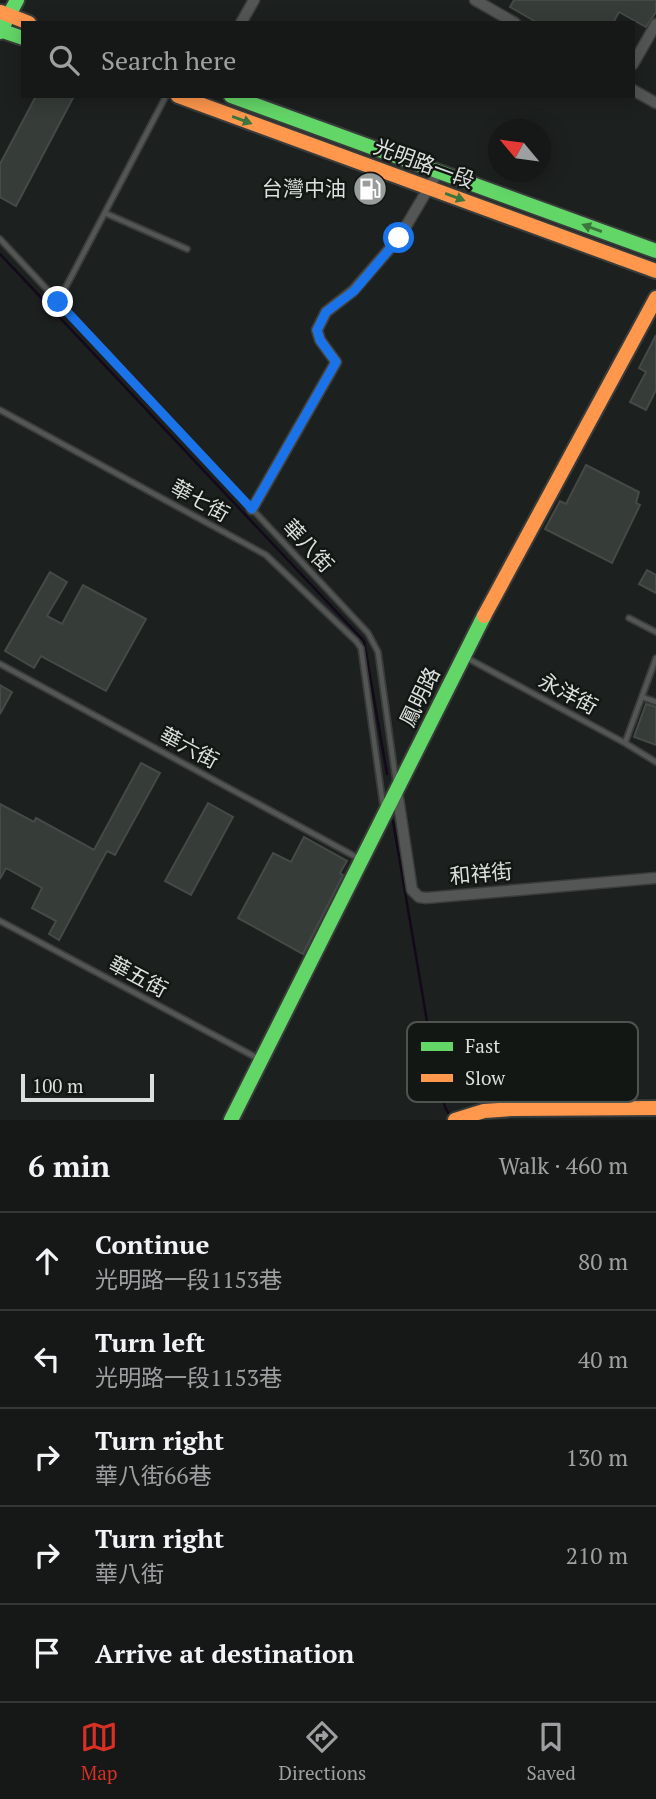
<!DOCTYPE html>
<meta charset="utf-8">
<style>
body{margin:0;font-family:"PT Serif","Noto Sans TC",serif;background:#222523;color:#f1f3f6}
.compass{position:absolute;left:488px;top:119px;width:63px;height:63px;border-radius:50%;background:#151816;box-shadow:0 4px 18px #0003;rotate:299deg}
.scale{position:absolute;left:21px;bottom:18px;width:133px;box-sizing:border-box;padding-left:7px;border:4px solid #dbdfdd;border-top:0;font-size:19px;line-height:24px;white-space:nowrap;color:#dbdfdd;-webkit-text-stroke:5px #121714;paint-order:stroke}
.stop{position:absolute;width:21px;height:21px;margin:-16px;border:5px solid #1a73e8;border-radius:50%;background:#fff}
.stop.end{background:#1a73e8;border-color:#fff;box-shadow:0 2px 7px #0008}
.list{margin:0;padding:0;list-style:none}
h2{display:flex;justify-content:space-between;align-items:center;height:91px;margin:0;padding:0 28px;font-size:30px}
h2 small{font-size:23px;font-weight:400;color:#9da0a1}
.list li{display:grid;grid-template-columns:46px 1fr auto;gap:21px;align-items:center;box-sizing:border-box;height:98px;padding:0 28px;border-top:2px solid #343735}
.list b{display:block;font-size:26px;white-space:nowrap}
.list p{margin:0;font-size:23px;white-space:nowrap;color:#9da0a1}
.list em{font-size:23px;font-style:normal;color:#9da0a1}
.icon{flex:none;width:38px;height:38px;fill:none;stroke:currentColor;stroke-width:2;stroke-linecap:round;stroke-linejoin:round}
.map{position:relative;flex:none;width:656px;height:1120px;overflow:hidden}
.search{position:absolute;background:#151816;box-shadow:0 4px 18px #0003;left:21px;right:21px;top:21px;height:77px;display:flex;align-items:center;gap:18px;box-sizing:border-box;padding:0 24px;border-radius:0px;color:#9da0a1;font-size:26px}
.sheet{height:581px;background:#151816}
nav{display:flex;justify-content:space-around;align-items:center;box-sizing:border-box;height:98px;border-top:2px solid #343735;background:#151816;font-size:19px;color:#9da0a1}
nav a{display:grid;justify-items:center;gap:4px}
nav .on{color:#d93025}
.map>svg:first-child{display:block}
</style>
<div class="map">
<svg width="656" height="1120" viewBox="0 0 656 1120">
<rect width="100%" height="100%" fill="#1c201e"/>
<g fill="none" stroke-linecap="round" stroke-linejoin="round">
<!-- stream -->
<path stroke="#14091b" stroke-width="2.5" d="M0 254 364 641 387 774
M393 821 437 1080 445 1107 450 1116"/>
</g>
<!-- building -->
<path fill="#363d39" stroke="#454947" stroke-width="2" d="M514 0H656V12L646 27 619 12 613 23H538L510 7Z
M36 96H74L16 206 0 197V164Z
M656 335V390L646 410 630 402 646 372 639 368Z
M586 465 639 492 636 503 640 505 612 563 545 529 560 501 566 504Z
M647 570 656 575V593L639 584Z
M50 572 67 582 47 616 62 624 83 585 146 619 106 691 41 656 34 668 5 651Z
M0 685 12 692 0 714Z
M646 704 656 707V745L634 737Z
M141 763 160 773 115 855 107 851 59 940 49 934 56 921 32 908 42 888 6 868 0 879V804L34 822 36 818 94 850Z
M208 803 233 817 191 895 165 881Z
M304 837 347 861 340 873 343 875 303 954 238 918 273 853 291 862Z"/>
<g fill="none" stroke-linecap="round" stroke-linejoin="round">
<!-- lane casing -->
<g stroke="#393c3b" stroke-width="8">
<path id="lane" d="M105 213 187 249
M0 239 368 633 378 652 396 782
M58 302 166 96
M0 410 266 555 356 641 361 648 383 805
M629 618 656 632
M467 658 625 743 656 762
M0 664 358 858
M642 697 656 702
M625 743 656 658
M0 921 259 1059"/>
</g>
<!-- street casing -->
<g stroke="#393c3b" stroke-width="13">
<path id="street" d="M475 0 515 23
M241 23 254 0
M633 64 656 24
M633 90 656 103
M252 509 336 362 320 340 317 330 326 312 353 291 399 238 438 172
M397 791 412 890 419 897 426 898 656 878"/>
</g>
<!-- fast casing -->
<g stroke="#393c3b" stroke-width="18">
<path id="fast" d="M0 30 23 38
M0 32 17 0
M231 96 656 251
M231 1120 484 616"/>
</g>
<!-- slow casing -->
<g stroke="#393c3b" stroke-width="18">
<path id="slow" d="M1 12 29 23
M178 96 656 271
M484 616 656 298
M455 1120 484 1111 512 1109 656 1108"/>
</g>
<!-- lane -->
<use href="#lane" stroke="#535654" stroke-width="4.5"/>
<!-- street -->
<use href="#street" stroke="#535654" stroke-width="10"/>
<!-- fast -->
<use href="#fast" stroke="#63d668" stroke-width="14"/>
<!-- slow -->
<use href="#slow" stroke="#ff974d" stroke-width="14"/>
</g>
<!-- one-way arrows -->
<defs><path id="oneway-solid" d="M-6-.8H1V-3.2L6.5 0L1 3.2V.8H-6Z" transform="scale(1.75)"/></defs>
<g fill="#3a763e">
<use href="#oneway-solid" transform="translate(242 120) rotate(20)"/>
<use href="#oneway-solid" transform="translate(455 197) rotate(20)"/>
<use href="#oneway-solid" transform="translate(592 228) rotate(-160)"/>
</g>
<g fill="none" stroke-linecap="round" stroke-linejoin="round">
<!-- route -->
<path stroke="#1a73e8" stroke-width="9" d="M58 302 252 509 336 362 320 340 317 330 326 312 354 291 399 238"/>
</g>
<!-- icons -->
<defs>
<g id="fuel-disc" transform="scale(1.75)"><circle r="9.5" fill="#989c9a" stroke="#121714"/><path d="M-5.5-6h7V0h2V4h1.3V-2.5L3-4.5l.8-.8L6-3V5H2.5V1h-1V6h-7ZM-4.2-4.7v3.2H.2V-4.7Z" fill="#fff"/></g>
</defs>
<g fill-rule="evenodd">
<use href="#fuel-disc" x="370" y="189"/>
</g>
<g text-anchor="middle" stroke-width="5" stroke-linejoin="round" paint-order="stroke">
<!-- street labels -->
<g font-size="21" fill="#dbdfdd" stroke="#121714">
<text transform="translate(424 164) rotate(20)" y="7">光明路一段</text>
<text transform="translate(200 501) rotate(29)" y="7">華七街</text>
<text transform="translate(308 546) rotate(47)" y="7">華八街</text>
<text transform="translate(568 694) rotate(28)" y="7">永洋街</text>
<text transform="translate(420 697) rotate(-64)" y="7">鳳明路</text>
<text transform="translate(189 748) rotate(28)" y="7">華六街</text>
<text transform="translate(481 874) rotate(-5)" y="7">和祥街</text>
<text transform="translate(138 977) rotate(28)" y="7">華五街</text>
</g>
<!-- poi labels -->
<g font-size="21" fill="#dbdfdd" stroke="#121714" text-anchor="end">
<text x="346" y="196">台灣中油</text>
</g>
</g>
<!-- legend -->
<rect x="407" y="1022" width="231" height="80" rx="10" fill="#121714" stroke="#4e5350" stroke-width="2"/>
<rect x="421" y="1042" width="32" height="9" fill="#63d668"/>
<rect x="421" y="1074" width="32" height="8" fill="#ff974d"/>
<g font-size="19" fill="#dbdfdd">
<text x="465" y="1053">Fast</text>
<text x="465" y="1085">Slow</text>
</g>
</svg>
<svg class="compass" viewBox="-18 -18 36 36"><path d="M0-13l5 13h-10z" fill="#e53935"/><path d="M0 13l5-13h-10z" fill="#9da0a1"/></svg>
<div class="scale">100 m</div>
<div class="stop" style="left:399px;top:238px"></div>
<div class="stop end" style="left:58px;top:302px"></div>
<div class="search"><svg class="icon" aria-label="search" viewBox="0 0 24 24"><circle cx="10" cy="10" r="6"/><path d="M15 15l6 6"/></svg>Search here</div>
</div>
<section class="sheet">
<h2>6 min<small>Walk · 460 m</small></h2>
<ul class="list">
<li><svg class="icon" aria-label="ahead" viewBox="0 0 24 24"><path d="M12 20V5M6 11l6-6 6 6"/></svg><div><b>Continue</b><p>光明路一段1153巷</p></div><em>80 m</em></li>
<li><svg class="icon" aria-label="left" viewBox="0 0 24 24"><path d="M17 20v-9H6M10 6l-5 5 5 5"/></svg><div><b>Turn left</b><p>光明路一段1153巷</p></div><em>40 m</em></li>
<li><svg class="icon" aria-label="right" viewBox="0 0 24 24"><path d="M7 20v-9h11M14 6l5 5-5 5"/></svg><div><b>Turn right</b><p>華八街66巷</p></div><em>130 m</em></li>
<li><svg class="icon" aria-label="right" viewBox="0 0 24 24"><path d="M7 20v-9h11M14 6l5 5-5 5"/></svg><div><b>Turn right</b><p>華八街</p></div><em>210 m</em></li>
<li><svg class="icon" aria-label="arrive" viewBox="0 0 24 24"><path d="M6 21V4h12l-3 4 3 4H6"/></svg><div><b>Arrive at destination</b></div></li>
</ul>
</section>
<nav>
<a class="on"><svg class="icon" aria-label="map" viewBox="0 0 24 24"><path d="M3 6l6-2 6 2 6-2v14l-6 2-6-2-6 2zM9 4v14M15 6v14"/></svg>Map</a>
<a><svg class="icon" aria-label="directions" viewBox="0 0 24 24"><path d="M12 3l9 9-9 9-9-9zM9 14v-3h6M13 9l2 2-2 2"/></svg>Directions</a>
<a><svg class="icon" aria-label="saved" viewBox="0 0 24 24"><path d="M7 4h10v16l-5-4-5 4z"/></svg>Saved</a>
</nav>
